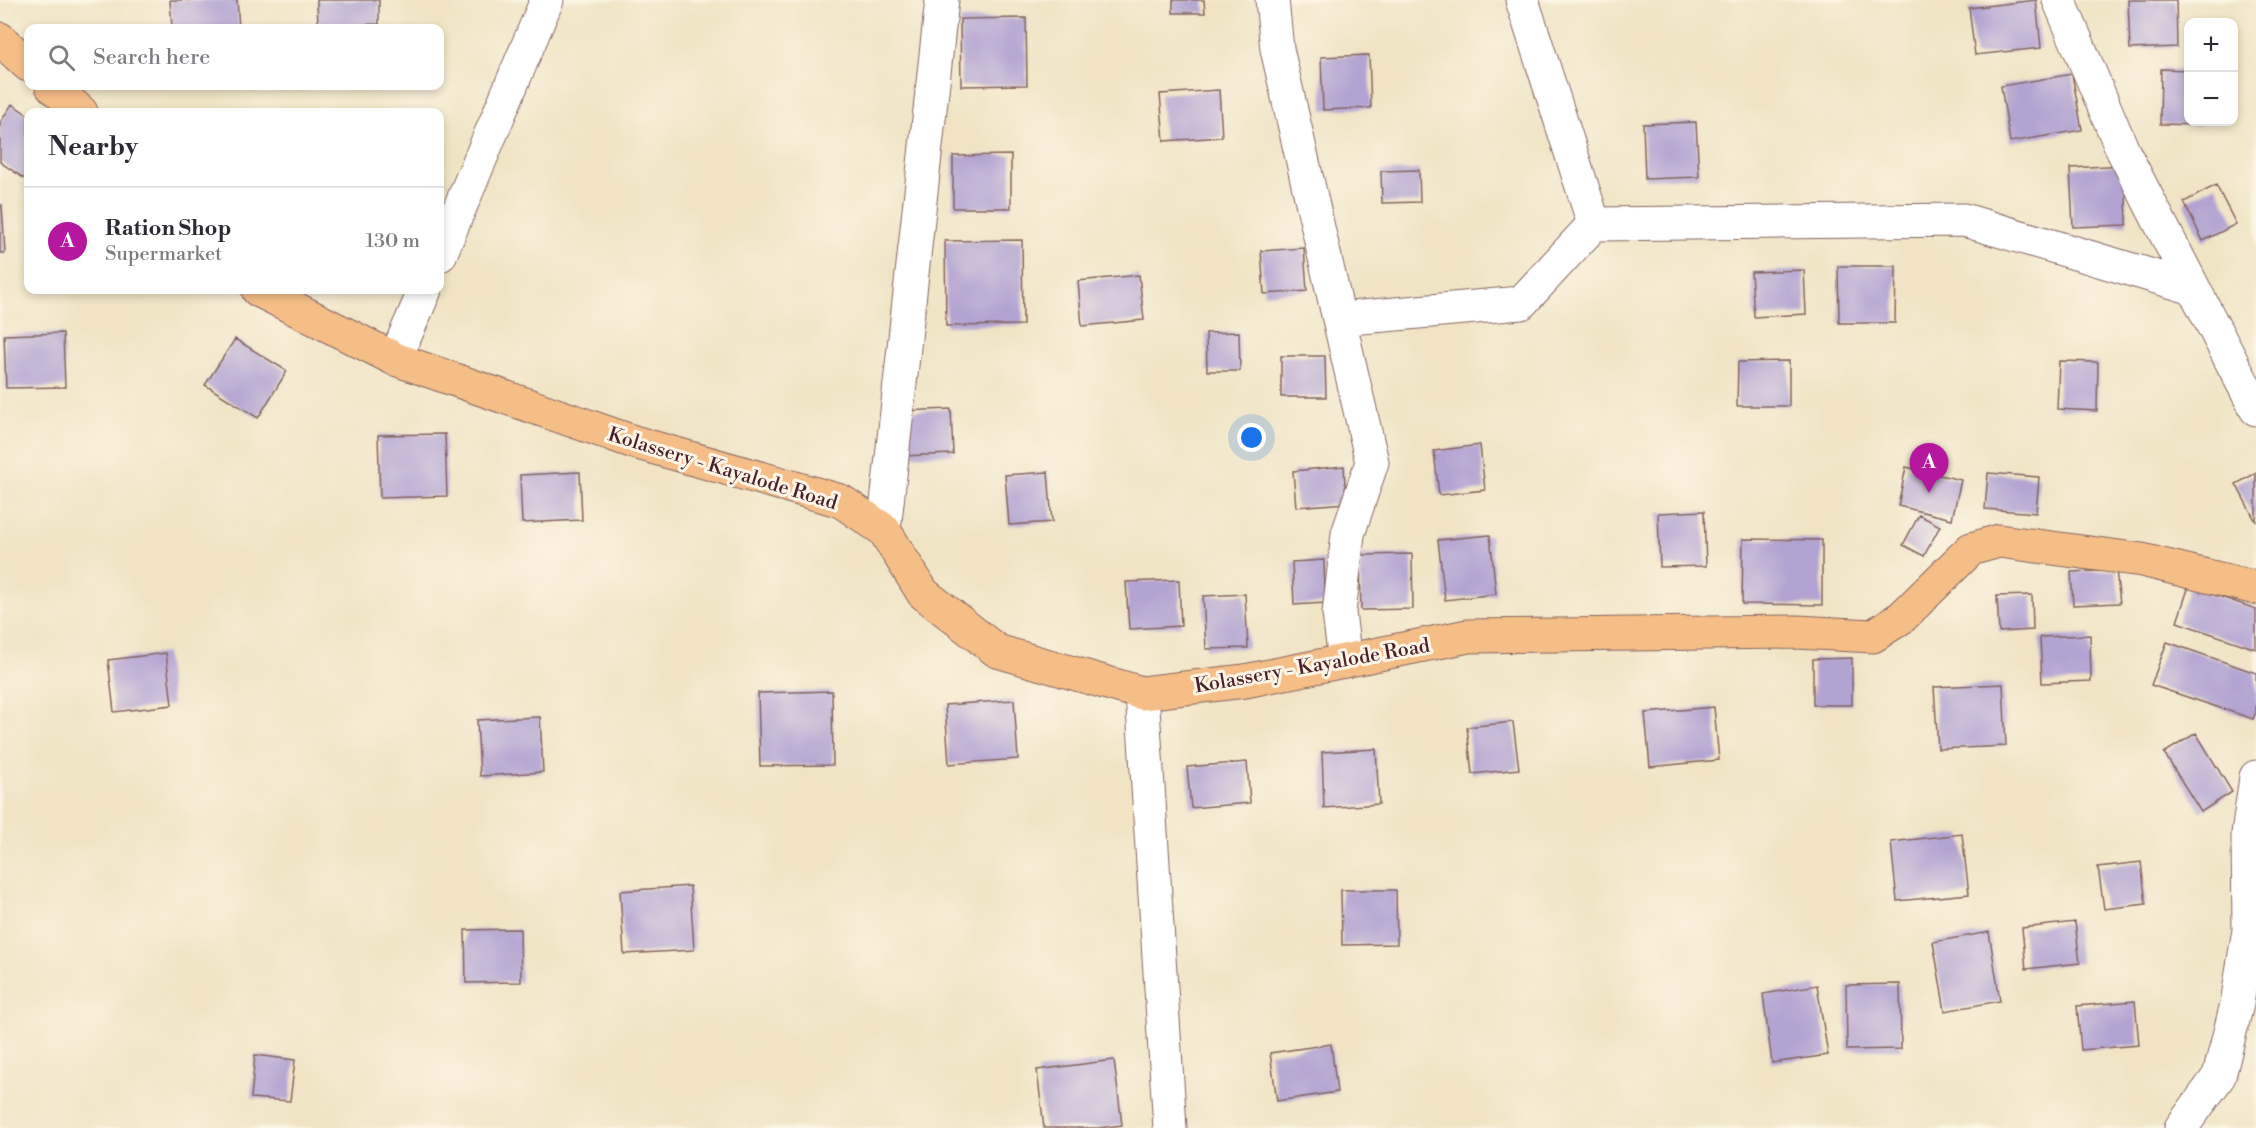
<!DOCTYPE html>
<meta charset="utf-8">
<style>
body{margin:0;font-family:"Libre Bodoni",serif;background:#f7f7f7;color:#2b2b33}
.controls{position:absolute;right:18px;top:18px;display:grid;overflow:hidden;border-radius:12px;box-shadow:0 3px 9px #0003}
.controls button{width:54px;height:54px;display:grid;place-items:center;padding:0;border:0;border-bottom:2px solid #e1e1e2;background:#fff;color:#2b2b33;font:30px sans-serif}
.you{position:absolute;left:1252px;top:438px;width:21px;height:21px;margin:-15px;border:4px solid #fff;border-radius:50%;background:#1a73e8;box-shadow:0 0 0 9px #1a73e833}
.badge{display:grid;place-items:center;width:39px;height:39px;border-radius:50%;background:#b5179e;color:#fff;font-size:20px;font-weight:700}
.pin{position:absolute;translate:-50% -50px;filter:drop-shadow(0 2px 3px #0008)}
.pin::after{content:'';position:absolute;top:32px;width:21px;height:18px;background:inherit;clip-path:polygon(0 0,100% 0,50% 100%)}
.list{margin:0;padding:0;list-style:none}
h2{display:flex;justify-content:space-between;align-items:center;height:78px;margin:0;padding:0 24px;font-size:26px}
h2 small{font-size:20px;font-weight:400;color:#7c7c81}
.list li{display:grid;grid-template-columns:39px 1fr auto;gap:18px;align-items:center;box-sizing:border-box;height:108px;padding:0 24px;border-top:2px solid #e1e1e2}
.list b{display:block;font-size:22px;white-space:nowrap}
.list p{margin:0;font-size:20px;white-space:nowrap;color:#7c7c81}
.list em{font-size:20px;font-style:normal;color:#7c7c81}
.icon{flex:none;width:33px;height:33px;fill:none;stroke:currentColor;stroke-width:2;stroke-linecap:round;stroke-linejoin:round}
.map{position:relative;flex:none;width:2256px;height:1128px;overflow:hidden}
.search{position:absolute;background:#fff;box-shadow:0 3px 9px #0003;left:24px;top:24px;width:420px;height:66px;display:flex;align-items:center;gap:15px;box-sizing:border-box;padding:0 21px;border-radius:12px;color:#7c7c81;font-size:22px}
.panel{position:absolute;background:#fff;box-shadow:0 3px 9px #0003;left:24px;top:108px;width:420px;height:186px;border-radius:12px}
.map>svg:first-child{display:block}
</style>
<div class="map">
<svg width="2256" height="1128" viewBox="0 0 2256 1128">
<rect width="100%" height="100%" fill="#fcf5e5"/>
<filter id="ink" filterUnits="userSpaceOnUse"><feTurbulence type="fractalNoise" baseFrequency=".0167" numOctaves="2"/><feDisplacementMap in="SourceGraphic" scale="12" xChannelSelector="R" yChannelSelector="G"/><feConvolveMatrix kernelMatrix="1 2 1 2 8 2 1 2 1" color-interpolation-filters="sRGB"/></filter>
<filter id="wash" filterUnits="userSpaceOnUse"><feTurbulence type="fractalNoise" baseFrequency=".008" numOctaves="4" result="noise"/><feDisplacementMap in="SourceGraphic" scale="24" xChannelSelector="R" yChannelSelector="G"/><feGaussianBlur stdDeviation="1.35" result="paint"/><feColorMatrix in="noise" values="0 0 0 0 0 0 0 0 0 0 0 0 0 0 0 0 0 1.4 0 .05"/><feComposite in="paint" operator="in"/></filter>
<g filter="url(#wash)">
<rect width="100%" height="100%" fill="#f0e4c5"/>
<g id="blocks">
<!-- building -->
<path fill="#b2a3d2" d="M170 0H237L239 28H172Z
M317 0H379V24L318 26Z
M1173 0H1204L1205 13H1173Z
M2036 0 2041 48 1975 55 1969 8Z
M2128 0H2176L2177 47 2130 49Z
M1026 18 1027 85 961 86 960 19Z
M1369 55 1371 108 1323 110 1321 57Z
M2161 69 2188 70V122H2202L2201 125 2160 124Z
M2072 74 2082 130 2010 142 2001 86Z
M1219 90 1222 137 1164 141 1160 94Z
M12 104 28 115V181L0 162V123Z
M1696 122 1699 177 1645 179 1643 124Z
M1011 155V208H953V156Z
M2125 165 2127 225 2073 227 2070 168Z
M1419 170 1420 202 1382 203 1381 171Z
M2216 185 2236 224 2203 241 2184 202Z
M0 205H2L5 253H0Z
M1022 240 1023 325 946 326 945 241Z
M1304 248 1307 291 1264 294 1261 251Z
M1838 266H1896L1895 323H1839Z
M1804 270 1806 314 1754 317 1751 272Z
M1139 275 1144 320 1082 326 1078 281Z
M1239 332 1240 371H1207L1206 333Z
M63 333 65 387 6 388 4 335Z
M235 339 287 371 258 418 205 385Z
M1281 356H1325L1326 397H1281Z
M1789 361V406H1737L1738 362Z
M2059 361 2098 362 2097 411 2057 409Z
M951 409 953 454 902 456 901 411Z
M445 434 447 496 380 498 378 435Z
M1480 445 1485 490 1439 495 1434 451Z
M1344 466 1346 503 1296 507 1293 471Z
M1906 467 1961 480 1952 519 1898 506Z
M580 472 582 520 522 523 520 475Z
M1048 472 1052 522 1009 525 1005 475Z
M1988 473 2039 477 2036 513 1985 509Z
M2256 473V522L2236 484Z
M1704 511 1706 566 1660 567 1658 513Z
M1919 515 1940 526 1924 556 1903 545Z
M1490 535 1496 594 1445 600 1438 540Z
M1743 539 1822 540V605L1742 604Z
M1412 554 1413 609 1361 610 1360 555Z
M1324 560 1325 603 1294 605 1292 562Z
M2116 570 2120 603 2073 605 2071 572Z
M1179 580 1181 626 1129 629 1126 582Z
M2189 586 2256 609V649L2177 622Z
M1245 594 1248 648 1206 649 1203 596Z
M2032 595 2033 630 1999 632 1997 596Z
M2090 635 2091 681 2042 683 2040 637Z
M2167 642 2256 673V712L2253 719 2151 685Z
M166 653 172 705 114 712 108 660Z
M1852 658V705H1813V659Z
M2003 684 2006 746 1938 749 1934 687Z
M832 691 833 765 760 766 758 693Z
M1014 700 1018 759 949 764 945 705Z
M1714 707 1719 760 1650 767 1645 713Z
M540 717 543 772 480 776 477 720Z
M1513 722 1519 769 1472 774 1467 727Z
M2196 733 2232 792 2201 812 2164 753Z
M1376 749 1379 804 1324 808 1322 752Z
M1247 762 1250 803 1191 808 1187 767Z
M1962 834 1969 894 1897 901 1891 842Z
M2141 862 2146 904 2104 909 2098 867Z
M690 886 694 950 624 954 620 891Z
M1341 890H1396L1397 944 1342 945Z
M2075 922 2080 963 2026 969 2022 928Z
M520 929 521 982 466 983 465 930Z
M1989 932 2000 1001 1945 1011 1933 942Z
M1900 984 1901 1049 1847 1050 1846 985Z
M1817 985 1828 1055 1772 1063 1763 994Z
M2135 1001 2139 1045 2081 1050 2077 1006Z
M1331 1044 1337 1092 1277 1101 1270 1053Z
M255 1055 295 1060 290 1101 251 1098Z
M1114 1060 1122 1125 1099 1128H1044L1037 1070Z"/>
</g>
</g>
<g filter="url(#ink)">
<use href="#blocks" fill-opacity="0" stroke="#846461" stroke-width="1.5"/>
<g fill="none" stroke-linecap="round" stroke-linejoin="round">
<!-- minor casing -->
<g stroke="#846461" stroke-width="35">
<path id="minor" d="M1272 0 1277 49 1339 319 1521 303 1594 224
M1522 0 1594 224 1964 220 2193 288
M2059 0 2123 151 2256 409
M440 255 547 0
M1339 319 1372 462 1348 534 1339 613 1345 661
M395 359 425 290
M884 530 942 0
M1142 693 1170 1128
M2181 1128 2219 1076 2237 1004 2249 930 2248 834 2256 777"/>
</g>
<!-- major casing -->
<g stroke="#846461" stroke-width="35">
<path id="major" d="M0 39 28 65
M52 86 81 112
M258 290 395 359 634 442 841 501 884 530 923 593 997 651 1142 693 1245 681 1468 636 1797 632 1873 636 1902 617 1971 549 1999 541 2142 560 2256 588"/>
</g>
<!-- minor -->
<use href="#minor" stroke="#fff" stroke-width="33"/>
<!-- major -->
<use href="#major" stroke="#f6be87" stroke-width="33"/>
</g>
</g>
<g text-anchor="middle" stroke-width="6" stroke-linejoin="round" paint-order="stroke">
<!-- street labels -->
<g font-size="20" fill="#4a1f2b" stroke="#fcf5e5">
<text transform="translate(723 468) rotate(17)" y="7">Kolassery - Kayalode Road</text>
<text transform="translate(1312 665) rotate(-10)" y="7">Kolassery - Kayalode Road</text>
</g>
</g>
</svg>
<div class="controls">
<button>+</button>
<button>−</button>
</div>
<div class="you"></div>
<div class="pin badge" style="left:1929px;top:493px">A</div>
<div class="search"><svg class="icon" aria-label="search" viewBox="0 0 24 24"><circle cx="10" cy="10" r="6"/><path d="M15 15l6 6"/></svg>Search here</div>
<section class="panel">
<h2>Nearby<small></small></h2>
<ul class="list">
<li><span class="badge">A</span><div><b>Ration Shop</b><p>Supermarket</p></div><em>130 m</em></li>
</ul>
</section>
</div>
